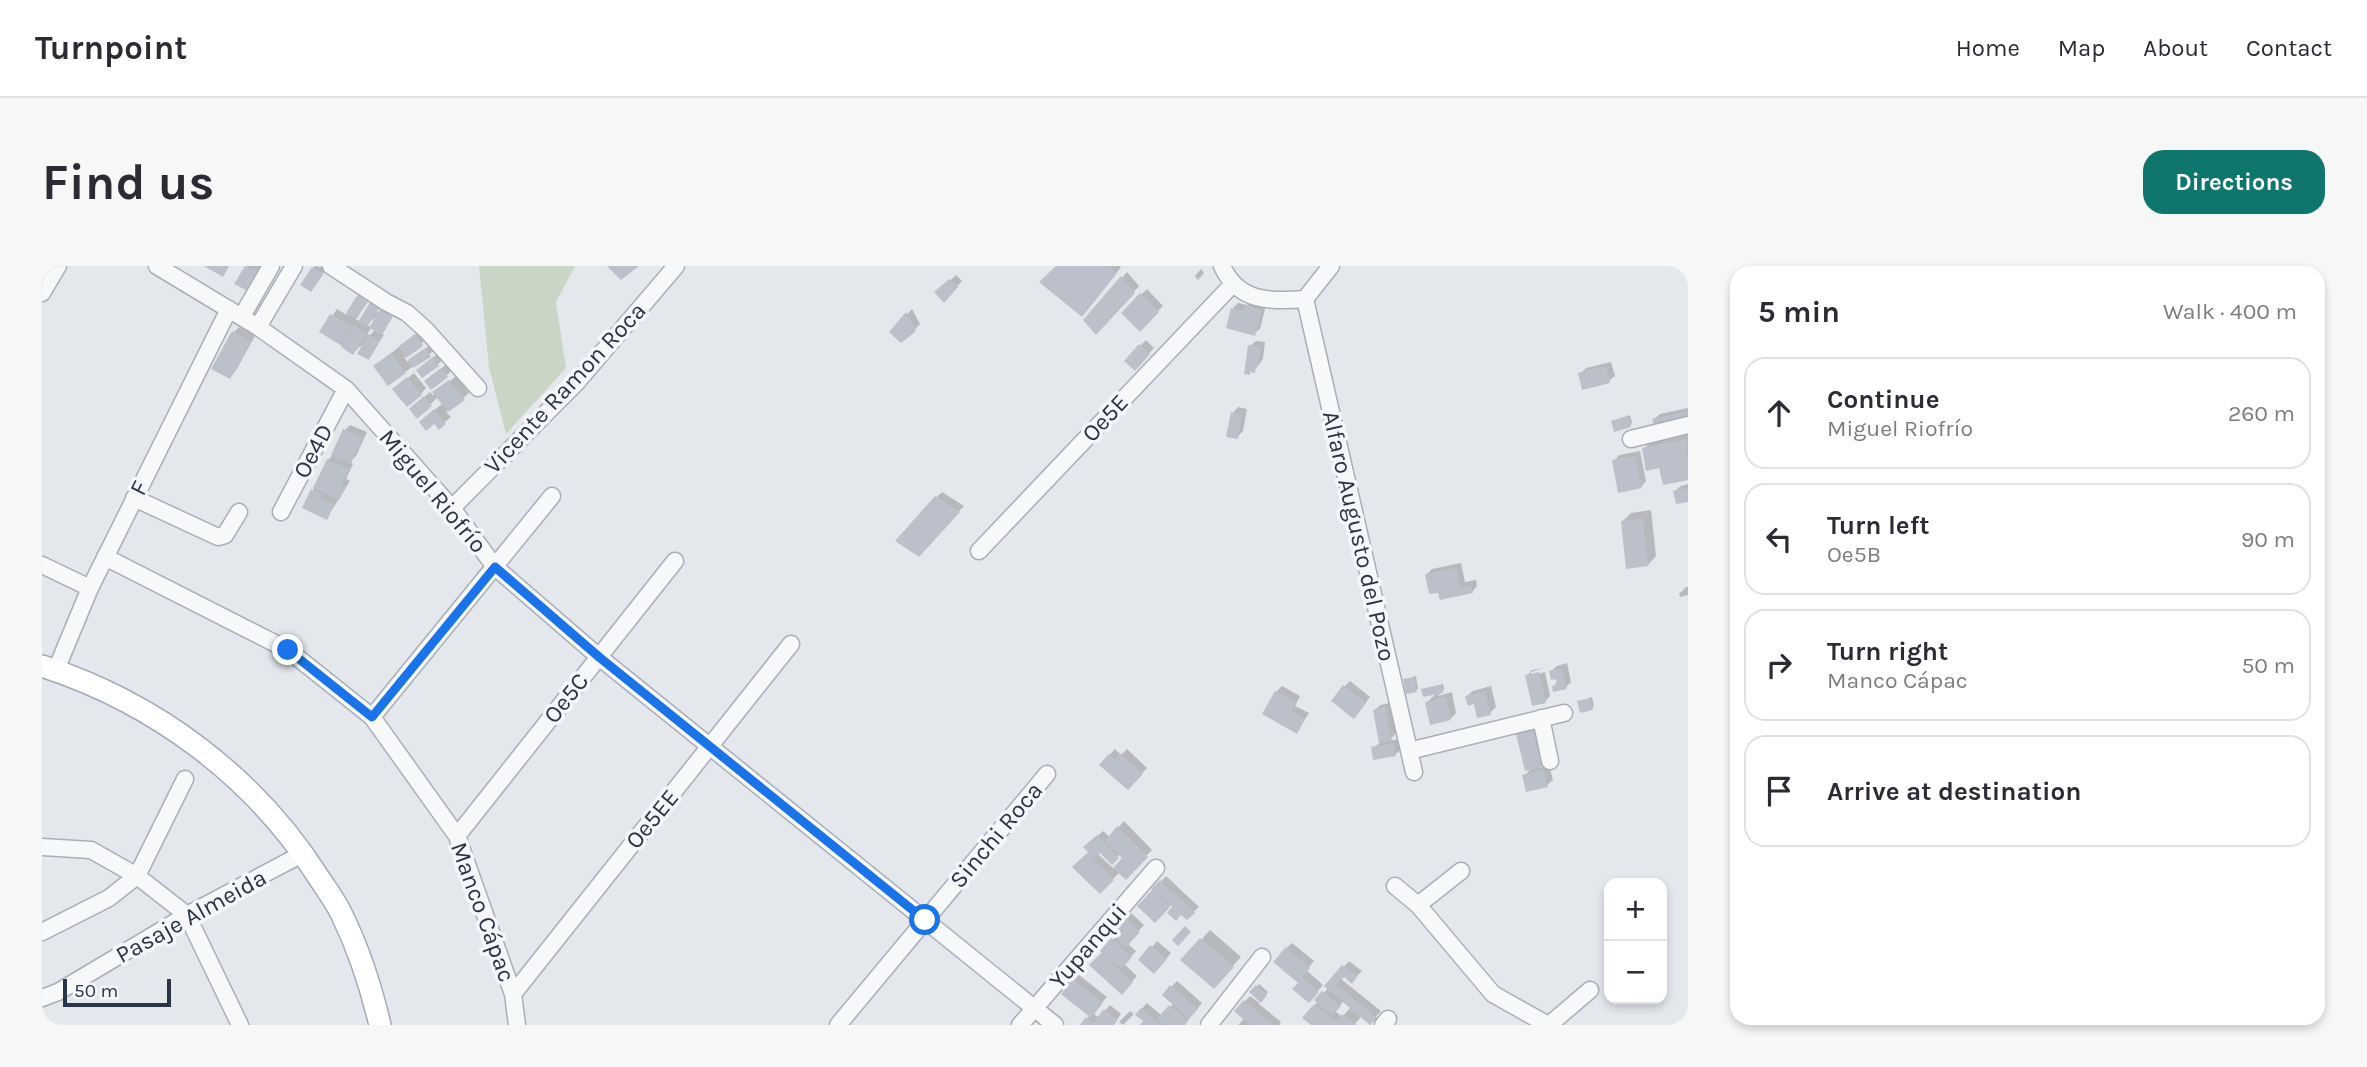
<!DOCTYPE html>
<meta charset="utf-8">
<style>
body{margin:0;font-family:Karla,sans-serif;background:#f7f7f7;color:#2b2b33}
.controls{position:absolute;right:21px;bottom:21px;display:grid;overflow:hidden;border-radius:14px;box-shadow:0 4px 10px #0003}
.controls button{width:63px;height:63px;display:grid;place-items:center;padding:0;border:0;border-bottom:2px solid #e1e1e2;background:#fff;color:#2b2b33;font:35px sans-serif}
.scale{position:absolute;left:21px;bottom:18px;width:108px;box-sizing:border-box;padding-left:7px;border:4px solid #2b3445;border-top:0;font-size:19px;line-height:24px;white-space:nowrap;color:#2b3445;-webkit-text-stroke:5px #f4f6f9;paint-order:stroke}
.stop{position:absolute;width:21px;height:21px;margin:-16px;border:5px solid #1a73e8;border-radius:50%;background:#fff}
.stop.end{background:#1a73e8;border-color:#fff;box-shadow:0 2px 7px #0008}
.list{margin:0;padding:0;list-style:none}
h2{display:flex;justify-content:space-between;align-items:center;height:91px;margin:0;padding:0 28px;font-size:30px}
h2 small{font-size:23px;font-weight:400;color:#7c7c81}
.list li{display:grid;grid-template-columns:46px 1fr auto;gap:21px;align-items:center;box-sizing:border-box;height:112px;margin:0 14px 14px;padding:0 14px;border:2px solid #e1e1e2;border-radius:21px}
.list b{display:block;font-size:26px;white-space:nowrap}
.list p{margin:0;font-size:23px;white-space:nowrap;color:#7c7c81}
.list em{font-size:23px;font-style:normal;color:#7c7c81}
.icon{flex:none;width:38px;height:38px;fill:none;stroke:currentColor;stroke-width:2;stroke-linecap:round;stroke-linejoin:round}
.map{position:relative;flex:none;width:1646px;height:759px;overflow:hidden;border-radius:21px}
header{display:flex;align-items:center;gap:42px;box-sizing:border-box;height:98px;padding:0 35px;background:#fff;border-bottom:2px solid #e1e1e2}
header strong{font-size:33px}
nav{display:flex;gap:38px;margin-inline-start:auto;font-size:24px}
.intro{display:flex;align-items:center;justify-content:space-between;box-sizing:border-box;height:168px;padding:0 42px}
h1{margin:0;font-size:49px}
.button{padding:18px 32px;border-radius:21px;background:#0f766e;color:#fff;font-size:24px;font-weight:700}
main{display:flex;gap:42px;padding:0 42px}
aside{flex:1;background:#fff;border-radius:21px;box-shadow:0 4px 10px #0003}
.map>svg:first-child{display:block}
</style>
<header>
<strong>Turnpoint</strong>
<nav><a>Home</a><a>Map</a><a>About</a><a>Contact</a></nav>
</header>
<div class="intro"><h1>Find us</h1><a class="button">Directions</a></div>
<main>
<div class="map">
<svg width="1646" height="759" viewBox="0 0 1646 759">
<rect width="100%" height="100%" fill="#e4e7ec"/>
<!-- green -->
<path fill="#c9d6c5" d="M437 0H533L514 36 524 102 464 168 447 101Z"/>
<!-- shadow -->
<path fill="#0003" fill-rule="evenodd" d="M205 0H219L203 22 195 17Z
M273 0 285 2 274 19 271 2Z
M1016 0H1078L1079 1 1045 44Z
M1159 3 1162 7 1156 14 1153 10Z
M1085 6 1097 20 1054 67 1043 54Z
M914 9 920 15 907 29 895 26Z
M1105 23 1121 40 1098 63 1081 47Z
M323 24 331 29 313 53 319 56 342 35 334 47 339 45 350 52 339 67 342 69 326 92 323 76 311 87 279 66 295 43 305 49ZM336 48 334 63 323 74 329 61 325 59Z
M1210 35 1224 39 1218 63 1212 68 1191 42 1196 37 1205 39Z
M870 43 878 58 873 63 849 66Z
M197 61 213 70 193 106 188 111 191 67Z
M379 64 385 73 362 91 366 96 389 78 393 84 347 118 339 95Z
M1104 74 1112 82 1093 102 1084 95Z
M1214 75 1223 76 1221 93 1212 105 1208 80Z
M397 87 401 93 396 98H382Z
M1569 96 1573 110 1567 115 1538 108 1544 102Z
M405 98 410 104 404 110H389Z
M372 107 384 122 379 128 358 118Z
M414 110 427 127 404 146 409 151 397 161 384 151 401 137 396 131 376 150 375 137 388 126 391 129Z
M1196 141 1205 143 1201 165 1195 171 1191 147Z
M1646 142V149L1613 157 1612 153 1618 148Z
M1588 149 1590 157 1588 160 1571 155Z
M308 159 325 166 314 190 308 196 311 198 304 213 308 215 285 252 271 224 286 194 292 188 303 164Z
M1646 167V212L1622 217 1619 200 1602 183 1610 174Z
M1598 185 1604 215 1599 221 1572 195 1577 189Z
M1646 218V234L1635 236 1633 225 1639 220Z
M900 226 922 240 876 289 894 232Z
M1609 244 1614 290 1606 299 1581 255 1589 247Z
M1419 297 1423 316 1434 314 1435 320 1430 326 1397 325 1384 309 1390 303Z
M1644 321H1646V329L1638 331 1637 328Z
M1525 397 1529 416 1524 421 1512 420 1516 415 1509 405 1515 400Z
M1502 402 1489 406V410L1503 406 1508 430 1503 435 1485 410 1490 404Z
M1374 410 1376 422 1374 424 1363 414Z
M1308 415 1328 431 1317 445 1302 421Z
M1401 418 1402 423 1396 430 1410 426 1414 447 1408 453 1385 436 1395 427 1381 423Z
M1240 420 1258 430 1253 440 1267 447 1255 466 1234 426Z
M1449 420 1454 441 1448 447 1425 430 1431 425Z
M1550 431 1552 440 1550 442 1537 436Z
M1348 437 1354 467 1347 475 1357 473 1359 483 1354 488 1331 482 1339 476 1333 444 1338 439Z
M1496 456 1505 494 1497 502 1507 499 1511 514 1505 519 1482 510 1490 502 1475 465Z
M1073 483 1079 489 1085 483 1105 502 1086 522 1059 498Z
M1082 555 1110 584 1093 601 1078 606 1058 626 1033 601 1048 586 1044 581 1061 565 1068 571ZM1058 584 1070 596 1078 588 1083 592 1072 603 1055 587Z
M1124 610 1157 641 1145 652 1129 638 1113 655 1097 640Z
M1089 647 1102 659 1085 677 1094 685 1082 698 1095 710 1080 726 1050 699 1075 669 1071 666Z
M1168 664 1199 691 1180 712 1141 694Z
M1115 675 1129 687 1118 700 1110 681Z
M1250 677 1272 695 1264 704 1281 719 1267 735 1245 682Z
M1307 695 1320 705 1310 715 1303 709 1299 713 1339 745 1328 757 1320 750 1312 759 1263 752 1286 722 1285 720ZM1302 735 1309 741 1300 751 1293 745Z
M1037 709 1065 731 1051 747 1057 752 1068 739 1079 748 1071 759H1040L1048 749 1032 714Z
M1135 715 1160 737 1142 759H1100L1103 755 1095 748 1105 737 1120 750 1132 737 1122 729Z
M1217 718 1226 726 1216 737 1239 756 1237 759H1196L1203 752 1195 745 1208 730 1216 736 1218 734 1210 726Z
M1088 745 1092 748 1081 759 1077 756Z"/>
<!-- building -->
<path fill="#bbc0ca" d="M162 0H187L181 11Z
M203 0 216 4 204 24 192 18Z
M565 0H597L579 14Z
M1014 0H1066L1075 7 1040 51 997 16Z
M270 1 281 8 269 26 258 19Z
M1079 10 1093 27 1054 69 1041 54Z
M907 13 916 21 902 37 892 26Z
M1098 27 1117 46 1098 66 1079 47Z
M316 28 326 35 314 54 304 47Z
M329 35 338 41 325 61 316 56Z
M1203 39 1220 44 1213 70 1184 62 1189 42 1202 45Z
M338 43 351 50 340 69 327 62Z
M864 46 874 65 859 77 847 66Z
M288 48 310 60 299 79 277 66Z
M312 59 325 67 311 89 299 81Z
M190 65 209 76 188 113 169 103Z
M326 68 338 75 327 94 315 88Z
M373 68 381 80 364 92 356 81Z
M1097 78 1108 88 1093 105 1082 95Z
M1206 79 1219 81 1216 100H1214L1213 107 1208 106V109L1202 108Z
M383 82 389 91 371 102 366 94Z
M349 87 364 107 346 120 331 100Z
M391 91 397 100 380 112 374 104Z
M1564 100 1568 117 1540 124 1536 107Z
M399 102 406 111 389 124 382 115Z
M365 111 380 129 365 141 350 123Z
M407 114 423 134 406 146 390 126Z
M382 130 390 140 375 153 367 143Z
M392 143 404 158 397 164 392 158 384 165 377 156Z
M1646 145V151L1612 159 1610 153Z
M1189 146 1200 149 1196 173 1184 171Z
M1586 150 1589 161 1572 166 1569 155Z
M301 163 320 172 309 198 289 189Z
M1645 173 1646 214 1621 219 1617 202 1604 205 1600 182Z
M1593 190 1600 222 1576 227 1570 194Z
M285 193 307 203 299 219 304 221 297 234 271 222Z
M1646 222V236L1634 238 1631 225Z
M269 223 280 228 279 233 292 239 285 254 260 242Z
M893 230 918 246 877 291 853 275Z
M1601 252 1606 300 1584 303 1579 255Z
M1414 302 1418 321 1429 319 1431 327 1398 334 1396 327 1387 328 1383 308Z
M1520 402 1525 423 1511 426 1510 420 1515 418 1514 413 1509 414 1507 405Z
M1497 406 1504 437 1490 440 1483 409Z
M1372 411 1375 426 1364 428 1361 413Z
M1301 419 1324 437 1312 453 1289 435Z
M1399 419 1401 427 1381 431 1379 423Z
M1233 425 1254 436 1249 445 1263 453 1255 468 1220 448Z
M1443 425 1449 449 1435 452 1432 438 1426 440 1423 430Z
M1404 431 1409 454 1388 459 1383 436Z
M1548 432 1551 444 1538 447 1535 435Z
M1343 441 1350 475 1337 477 1331 444Z
M1491 460 1500 501 1483 505 1473 464Z
M1352 477 1354 490 1331 494 1329 481Z
M1078 487 1101 508 1086 524 1057 499 1067 488 1073 493Z
M1502 504 1506 521 1484 526 1480 509Z
M1075 560 1106 591 1084 614 1071 602 1080 592 1063 575Z
M1055 569 1077 592 1070 599 1058 587 1052 593 1041 581Z
M1045 587 1072 614 1058 628 1030 601Z
M1118 614 1153 647 1145 654 1139 649 1134 655 1125 647 1130 641 1109 623Z
M1110 624 1128 641 1113 657 1095 640Z
M1083 651 1098 666 1084 681 1068 666Z
M1143 660 1149 666 1136 680 1130 674Z
M1069 672 1090 691 1080 703 1058 685Z
M1158 672 1192 701 1172 723 1138 694Z
M1108 679 1125 693 1112 708 1096 694Z
M1244 681 1268 702 1260 711 1277 726 1267 737 1250 723 1256 717 1231 696Z
M1059 687 1091 716 1080 729 1047 699Z
M1300 699 1315 711 1310 718 1302 711 1295 719 1335 752 1328 759 1282 720Z
M1031 713 1061 737 1049 752 1019 728Z
M1128 719 1156 743 1147 753 1120 729Z
M1214 719 1225 729 1219 737 1207 726Z
M1280 725 1299 740 1290 750 1272 734Z
M1202 734 1231 759H1208L1192 745Z
M1272 738 1294 756 1300 748 1314 759H1269L1260 752Z
M1127 739 1146 755 1143 759H1122L1115 753Z
M1099 742 1107 749 1119 759H1098L1101 755 1093 749Z
M1062 743 1075 754 1072 759H1038L1044 751 1051 757Z"/>
<g fill="none" stroke-linecap="round" stroke-linejoin="round">
<!-- minor casing -->
<g stroke="#a9aeb7" stroke-width="19">
<path id="minor" d="M115 0 216 61 304 123 410 242 453 301 557 391 1013 759
M289 0 344 36 365 47 384 64 436 122
M1180 0C1196 36 1228 36 1263 33L1289 0
M0 27 16 0
M1263 33 1372 506
M200 50 229 0
M216 61 252 0
M1589 173 1646 159
M92 232 176 271 183 269 197 246
M410 242 535 116 634 0
M239 246 304 123
M937 285 1190 19
M63 291 246 384 330 451 415 570 471 728 475 759
M0 299 48 322
M14 404 48 322 187 43
M330 451 510 230
M1499 452 1508 495
M1367 485 1522 447
M415 570 633 295
M0 581 49 584 95 610 145 649 198 759
M1353 620 1376 639 1451 728 1506 759
M1376 639 1419 605
M0 666 67 632 95 610 143 513
M471 728 749 378
M0 732 16 726 145 649 262 587
M796 759 1005 508
M978 759 1114 602
M1167 759 1220 691
M1341 759 1346 753
M1507 759 1548 724"/>
</g>
<!-- major casing -->
<g stroke="#a3abb8" stroke-width="24">
<path id="major" d="M0 400C114 437 213 511 277 612 285 624 294 636 300 649 317 684 329 721 338 759"/>
</g>
<!-- minor -->
<use href="#minor" stroke="#f7f8fa" stroke-width="16"/>
<!-- major -->
<use href="#major" stroke="#fff" stroke-width="21"/>
</g>
<g fill="none" stroke-linecap="round" stroke-linejoin="round">
<!-- route -->
<path stroke="#1a73e8" stroke-width="9" d="M246 384 330 451 453 301 557 391 883 654"/>
</g>
<g text-anchor="middle" stroke-width="7" stroke-linejoin="round" paint-order="stroke">
<!-- street labels -->
<g font-size="24" fill="#2b3445" stroke="#f4f6f9">
<text transform="translate(523 122) rotate(-47)" y="8">Vicente Ramon Roca</text>
<text transform="translate(1063 152) rotate(-47)" y="8">Oe5E</text>
<text transform="translate(271 185) rotate(-62)" y="8">Oe4D</text>
<text transform="translate(97 222) rotate(-63)" y="8">F</text>
<text transform="translate(391 225) rotate(50)" y="8">Miguel Riofrío</text>
<text transform="translate(1317 270) rotate(77)" y="8">Alfaro Augusto del Pozo</text>
<text transform="translate(524 432) rotate(-52)" y="8">Oe5C</text>
<text transform="translate(610 553) rotate(-51)" y="8">Oe5EE</text>
<text transform="translate(954 569) rotate(-50)" y="8">Sinchi Roca</text>
<text transform="translate(441 646) rotate(70)" y="8">Manco Cápac</text>
<text transform="translate(149 650) rotate(-29)" y="8">Pasaje Almeida</text>
<text transform="translate(1046 680) rotate(-49)" y="8">Yupanqui</text>
</g>
</g>
</svg>
<div class="controls">
<button>+</button>
<button>−</button>
</div>
<div class="scale">50 m</div>
<div class="stop" style="left:883px;top:654px"></div>
<div class="stop end" style="left:246px;top:384px"></div>
</div>
<aside>
<h2>5 min<small>Walk · 400 m</small></h2>
<ul class="list">
<li><svg class="icon" aria-label="ahead" viewBox="0 0 24 24"><path d="M12 20V5M6 11l6-6 6 6"/></svg><div><b>Continue</b><p>Miguel Riofrío</p></div><em>260 m</em></li>
<li><svg class="icon" aria-label="left" viewBox="0 0 24 24"><path d="M17 20v-9H6M10 6l-5 5 5 5"/></svg><div><b>Turn left</b><p>Oe5B</p></div><em>90 m</em></li>
<li><svg class="icon" aria-label="right" viewBox="0 0 24 24"><path d="M7 20v-9h11M14 6l5 5-5 5"/></svg><div><b>Turn right</b><p>Manco Cápac</p></div><em>50 m</em></li>
<li><svg class="icon" aria-label="arrive" viewBox="0 0 24 24"><path d="M6 21V4h12l-3 4 3 4H6"/></svg><div><b>Arrive at destination</b></div></li>
</ul>
</aside>
</main>
